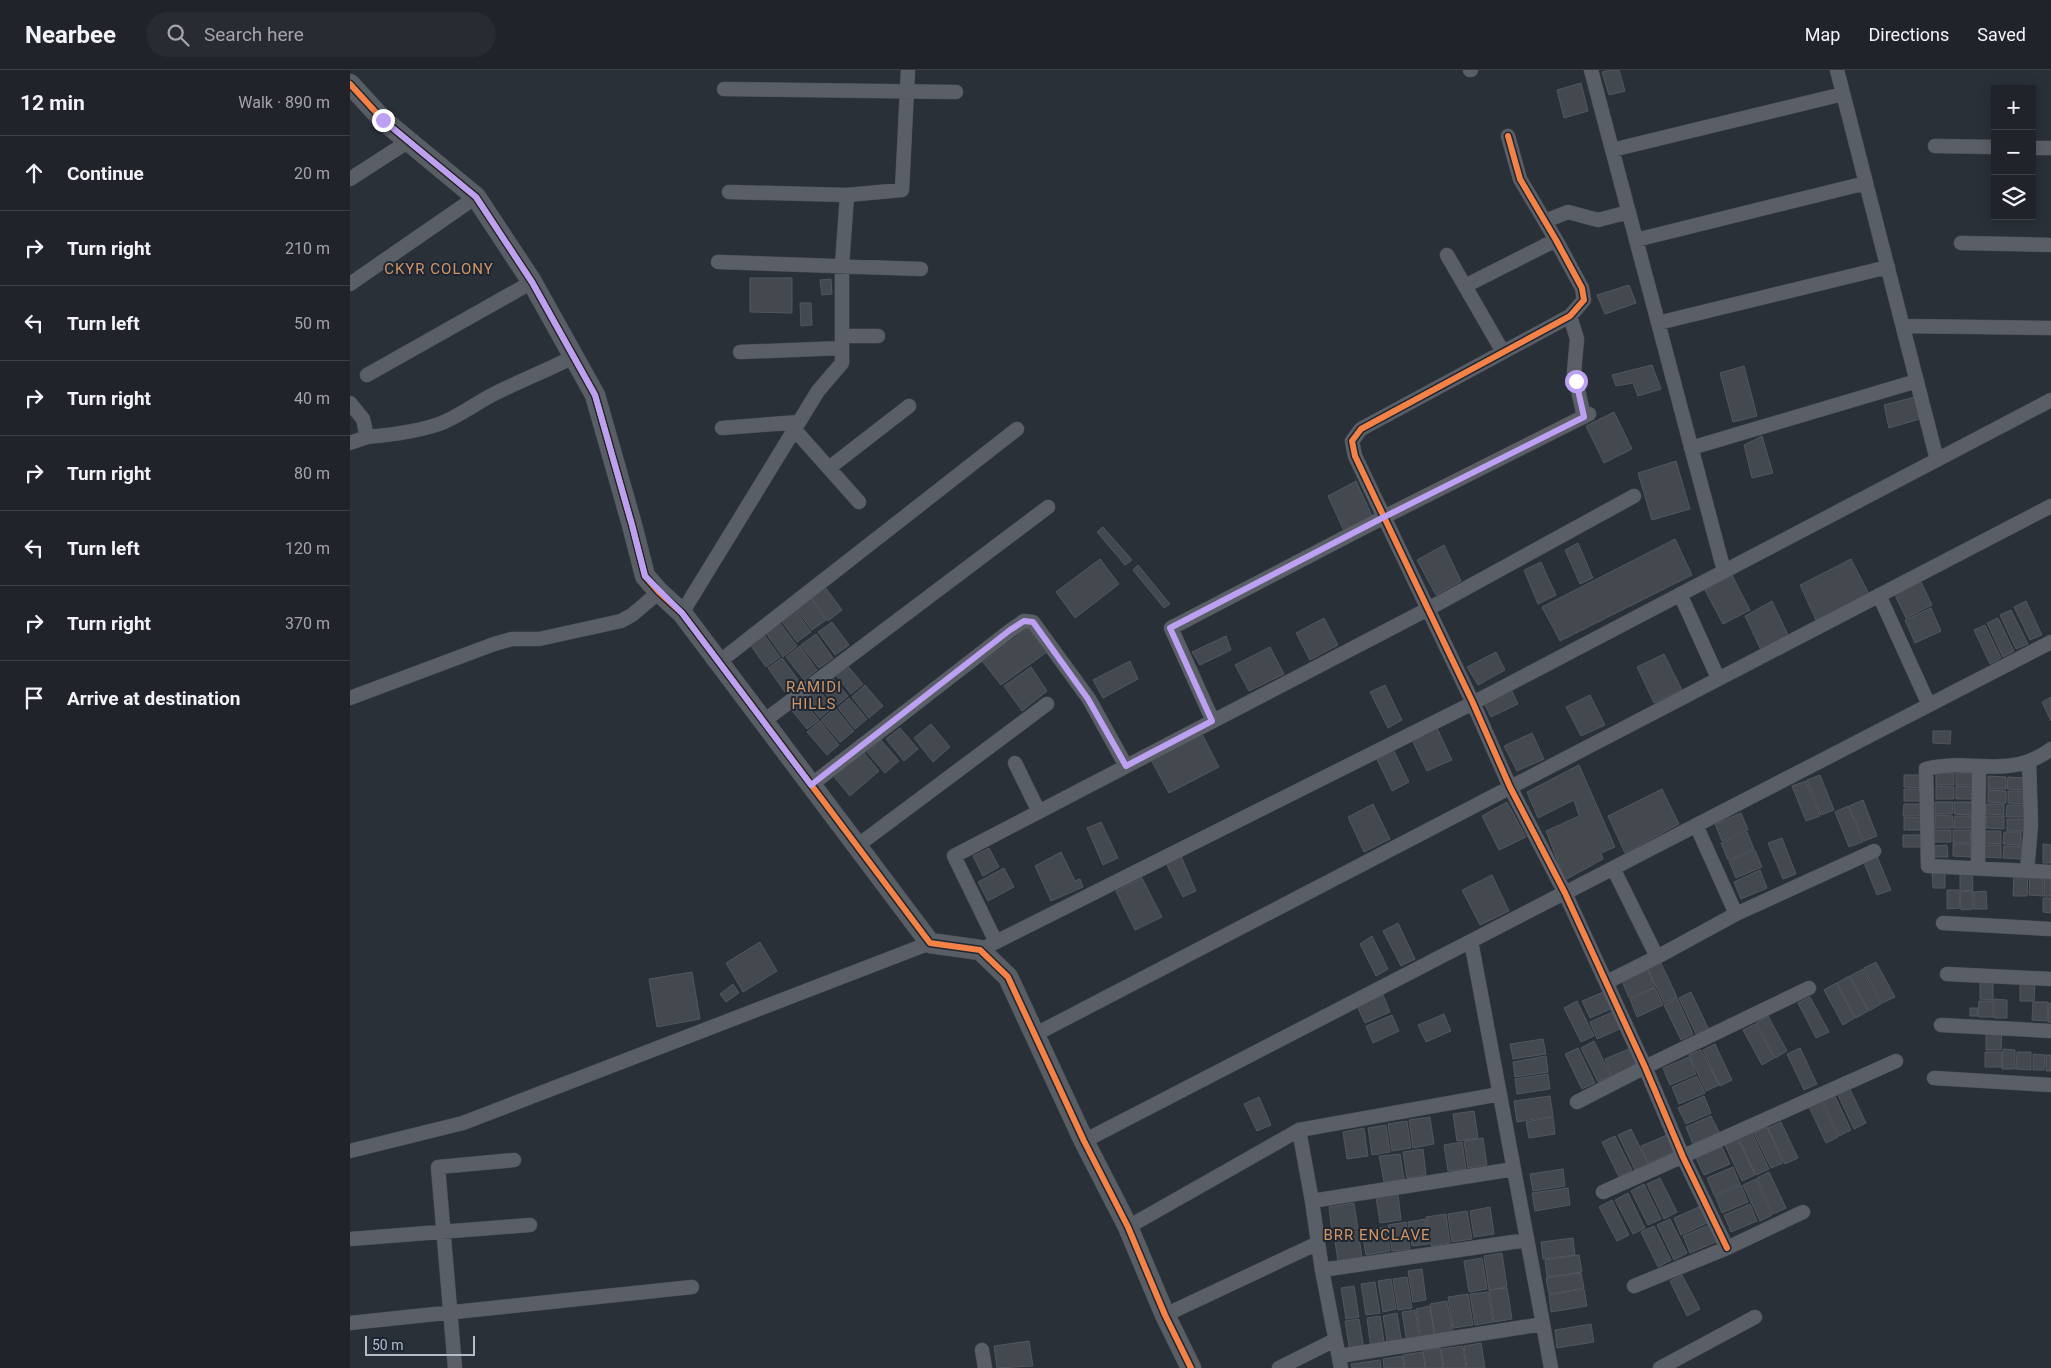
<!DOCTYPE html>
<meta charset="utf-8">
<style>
body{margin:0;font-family:Roboto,sans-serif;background:#282c32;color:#f1f3f6}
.controls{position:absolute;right:15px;top:15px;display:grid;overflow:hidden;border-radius:0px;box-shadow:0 2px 12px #0003}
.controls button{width:45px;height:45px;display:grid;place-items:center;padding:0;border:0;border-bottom:1px solid #3d4147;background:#20242a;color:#f1f3f6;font:25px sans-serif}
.scale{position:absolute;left:15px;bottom:12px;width:110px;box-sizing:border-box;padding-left:5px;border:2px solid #b4bcc9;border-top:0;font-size:14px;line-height:18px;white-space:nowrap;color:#b4bcc9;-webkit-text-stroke:4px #1d2633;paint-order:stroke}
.stop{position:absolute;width:15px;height:15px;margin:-11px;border:4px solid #bca0f2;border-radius:50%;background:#fff}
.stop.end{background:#bca0f2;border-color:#fff;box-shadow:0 1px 5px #0008}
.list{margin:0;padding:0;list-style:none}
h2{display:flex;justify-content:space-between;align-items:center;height:65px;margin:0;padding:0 20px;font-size:21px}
h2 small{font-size:16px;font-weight:400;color:#a2a4a8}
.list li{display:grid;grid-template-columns:32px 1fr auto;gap:15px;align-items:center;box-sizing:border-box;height:75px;padding:0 20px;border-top:1px solid #3d4147}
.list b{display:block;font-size:19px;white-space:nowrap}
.list em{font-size:16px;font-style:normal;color:#a2a4a8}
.icon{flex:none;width:28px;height:28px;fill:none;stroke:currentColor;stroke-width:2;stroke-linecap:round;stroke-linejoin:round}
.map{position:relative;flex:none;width:1701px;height:1298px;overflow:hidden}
header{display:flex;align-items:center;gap:30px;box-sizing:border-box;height:70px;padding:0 25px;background:#20242a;border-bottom:1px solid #3d4147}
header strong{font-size:24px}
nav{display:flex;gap:28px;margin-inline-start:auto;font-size:18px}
.search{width:350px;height:45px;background:#282c32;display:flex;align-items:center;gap:12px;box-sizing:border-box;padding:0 18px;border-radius:28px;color:#a2a4a8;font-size:19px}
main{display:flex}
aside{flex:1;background:#20242a}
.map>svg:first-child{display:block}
</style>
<header>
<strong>Nearbee</strong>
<div class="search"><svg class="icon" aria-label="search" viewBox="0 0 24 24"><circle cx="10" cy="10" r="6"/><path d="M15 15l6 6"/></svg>Search here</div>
<nav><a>Map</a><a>Directions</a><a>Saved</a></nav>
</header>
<main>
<aside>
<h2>12 min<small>Walk · 890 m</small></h2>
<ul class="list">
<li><svg class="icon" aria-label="ahead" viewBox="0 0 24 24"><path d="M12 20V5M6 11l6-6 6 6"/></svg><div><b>Continue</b></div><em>20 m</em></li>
<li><svg class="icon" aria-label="right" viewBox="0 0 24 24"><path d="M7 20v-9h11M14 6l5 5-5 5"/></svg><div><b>Turn right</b></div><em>210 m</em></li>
<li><svg class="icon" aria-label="left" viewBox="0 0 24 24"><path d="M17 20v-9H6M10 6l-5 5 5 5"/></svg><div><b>Turn left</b></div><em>50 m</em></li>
<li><svg class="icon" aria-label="right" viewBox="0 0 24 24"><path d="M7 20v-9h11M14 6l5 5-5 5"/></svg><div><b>Turn right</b></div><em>40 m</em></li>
<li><svg class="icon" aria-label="right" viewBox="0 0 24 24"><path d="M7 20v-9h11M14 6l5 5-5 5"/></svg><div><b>Turn right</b></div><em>80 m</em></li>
<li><svg class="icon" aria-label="left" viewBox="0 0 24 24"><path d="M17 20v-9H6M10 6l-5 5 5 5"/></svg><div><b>Turn left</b></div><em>120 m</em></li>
<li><svg class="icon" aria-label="right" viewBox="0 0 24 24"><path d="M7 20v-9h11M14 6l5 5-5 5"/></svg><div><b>Turn right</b></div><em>370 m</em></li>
<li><svg class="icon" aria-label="arrive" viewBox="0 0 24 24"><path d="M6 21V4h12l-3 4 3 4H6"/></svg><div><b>Arrive at destination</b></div></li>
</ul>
</aside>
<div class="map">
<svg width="1701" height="1298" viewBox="0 0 1701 1298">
<rect width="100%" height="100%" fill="#2a3038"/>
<!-- building -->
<path fill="#444950" stroke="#52575f" d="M1261 0H1269L1275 21 1259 25 1252 2Z
M1231 13 1238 41 1214 48 1207 20Z
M400 208H442V243L400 242Z
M481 209 482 224 472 225 470 210Z
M1279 215 1286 233 1255 244 1247 225Z
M450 233H461L462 255 451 256Z
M1302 295 1311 319 1288 326 1283 313 1266 316 1262 305Z
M1394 296 1407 346 1383 352 1370 303Z
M1565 327 1570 349 1539 358 1534 335Z
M1264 342 1282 379 1254 393 1236 356Z
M1412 366 1423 403 1402 408 1394 375Z
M1326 391 1340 439 1302 450 1288 403Z
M1006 411 1023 448 994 461 978 426Z
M753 457 782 490 775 495 747 462Z
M1325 469 1342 505 1210 571 1192 537Z
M1228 473 1243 508 1230 514 1215 480Z
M1094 475 1111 511 1086 525 1067 490Z
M750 489 769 514 725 548 706 522Z
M1501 489 1519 524 1466 550 1450 515Z
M1191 492 1206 525 1188 534 1174 500Z
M788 495 820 534 814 538 783 500Z
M1382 505 1400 540 1373 554 1355 520Z
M1571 512 1582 535 1556 548 1545 525Z
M475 517 492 540 478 551 461 527Z
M459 526 476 550 462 560 445 537Z
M1422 531 1439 567 1411 580 1395 546Z
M1676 531 1692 565 1680 570 1664 537Z
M444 538 461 562 447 572 430 549Z
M1581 538 1591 561 1565 573 1555 550Z
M1661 540 1678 574 1666 579 1650 545Z
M974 548 988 575 960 590 946 563Z
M1648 548 1664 581 1653 587 1637 553Z
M482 552 499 575 485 585 468 562Z
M430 553 447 576 433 587 416 563Z
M1635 555 1651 588 1640 594 1624 560Z
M678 558 697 582 651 615 633 592Z
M413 563 430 587 416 597 399 573Z
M466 564 483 588 469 598 451 575Z
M876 566 881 580 850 595 842 582Z
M450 576 467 600 454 610 436 587Z
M920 577 934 604 899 621 885 595Z
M1146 582 1155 600 1128 615 1117 597Z
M1314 584 1332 620 1304 633 1287 597Z
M432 588 449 611 435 622 418 598Z
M780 591 788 609 753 628 743 610Z
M496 594 513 614 501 624 484 603Z
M681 597 697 621 672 641 654 616Z
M480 605 498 626 486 636 468 615Z
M515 615 533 636 519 648 502 627Z
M1035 615 1052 650 1038 658 1020 622Z
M466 617 483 637 470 648 453 627Z
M1160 617 1168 634 1141 647 1133 631Z
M1240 625 1255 655 1231 666 1216 637Z
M1701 627V651L1692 632Z
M450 628 469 650 457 659 439 637Z
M499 628 517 649 505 659 488 638Z
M485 638 504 661 490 672 471 650Z
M470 651 489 675 477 685 457 662Z
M581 654 600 677 583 692 564 668Z
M1085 654 1102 690 1077 701 1060 666Z
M550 658 568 679 554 691 536 669Z
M1583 661H1601L1600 674 1583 673Z
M851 662 869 697 819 723 801 690Z
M1182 663 1194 689 1167 701 1154 676Z
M531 670 549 691 535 703 517 682Z
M510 678 529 701 500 726 481 703Z
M1043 679 1059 712 1042 721 1026 687Z
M1229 695 1265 777 1251 783 1253 789 1215 810 1196 761 1229 746 1224 730 1188 748 1177 722Z
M1586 702 1604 703V715H1586Z
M1606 703H1624V715H1606Z
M1470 705 1484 740 1471 745 1457 710Z
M1554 705H1572L1571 718 1554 717Z
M1638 706 1656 707V719H1638Z
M1658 707 1675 708V720L1657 719Z
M1456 711 1470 746 1456 751 1442 716Z
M1586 716 1604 717V729H1586Z
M1606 716 1624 717V729H1606Z
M1312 719 1329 754 1275 783 1258 746Z
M1554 719H1572V731H1554Z
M1638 720 1656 721V733L1638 732Z
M1658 721H1676L1675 734 1658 733Z
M1513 730 1527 766 1514 771 1499 736Z
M1157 732 1176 767 1149 780 1132 746Z
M1585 732H1603L1602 744H1585Z
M1604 732H1622V745L1604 744Z
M1023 734 1040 769 1014 782 998 747Z
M1554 734H1572L1571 746H1553Z
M1636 734H1654V745L1636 744Z
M1657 735H1674V747H1656Z
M1498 736 1513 772 1499 777 1485 742Z
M1391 743 1398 760 1372 771 1365 754Z
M1585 745 1603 746V758H1585Z
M1605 746H1622V758H1604Z
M1636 746H1654V759L1636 758Z
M1554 747 1572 748V760H1554Z
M1657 749H1674V761H1657Z
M751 752 768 788 753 795 737 758Z
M1583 760H1601V772H1583Z
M1603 760H1621L1620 773H1603Z
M1633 761H1651V774L1633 773Z
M1397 762 1404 779 1378 790 1371 773Z
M1654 762H1671V775L1653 774Z
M1553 765H1571V777H1553Z
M1432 768 1446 804 1433 809 1418 773Z
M1603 774H1621V787L1603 786Z
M1693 774 1701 775V793H1693Z
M1597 775 1598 787H1583L1582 776Z
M1633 775H1651V788L1633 787Z
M1654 776H1672L1671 789 1653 788Z
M639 778 649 797 633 806 623 786Z
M1405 780 1412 797 1386 808 1379 791Z
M711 782 725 811 730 809 733 817 701 831 685 796Z
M1526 784 1541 820 1527 825 1513 790Z
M831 786 846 821 833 827 816 793Z
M654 798 664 817 638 831 628 812Z
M1410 800 1417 818 1391 829 1384 812Z
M1595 800V818H1583L1582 801Z
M1610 800H1622L1623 820 1610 821Z
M1695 803H1701V826H1694Z
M1680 804H1693V826L1679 825Z
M1142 805 1159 841 1130 855 1112 820Z
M1664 805H1678L1677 826H1663Z
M792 808 812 847 785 860 766 821Z
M1597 820H1609L1610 838 1597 839Z
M1623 821V839L1611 840 1610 822Z
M1636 821 1637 839H1624V822Z
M1693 828H1701V843L1693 842Z
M1048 853 1065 889 1051 896 1033 861Z
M1022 866 1038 899 1026 906 1010 874Z
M410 872 427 901 393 922 376 893Z
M1310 891 1327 927 1314 933 1297 897Z
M1526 892 1545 927 1532 933 1514 898Z
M1513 899 1531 934 1519 941 1500 906Z
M1298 900 1305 917 1279 928 1272 911Z
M342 902 350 949 307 957 299 909Z
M1499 906 1518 941 1506 948 1487 913Z
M1630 909H1643V930L1630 929Z
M1670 912 1685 913 1684 931H1670Z
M1486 913 1505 948 1493 955 1474 920Z
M383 914 389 923 376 932 370 924Z
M1305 918 1313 935 1287 947 1280 929Z
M1258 920 1265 937 1240 948 1232 931Z
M1341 922 1358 958 1346 964 1329 928Z
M1033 925 1040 942 1015 953 1007 936Z
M1460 927 1479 962 1466 968 1448 933Z
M1327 928 1343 964 1331 970 1314 935Z
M1644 929 1657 930V948H1644Z
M1227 931 1244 966 1231 972 1214 938Z
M1629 931H1643V947H1628Z
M1683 932H1698L1697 951 1682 950Z
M1699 933H1701V952H1698Z
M1620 938H1628L1627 946H1620Z
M1265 941 1272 958 1247 969 1240 952Z
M1094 944 1101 961 1076 972 1068 955Z
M1042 945 1049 961 1023 973 1016 956Z
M1418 946 1437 981 1425 988 1406 953Z
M1405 954 1424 988 1412 995 1393 960Z
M1636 959H1652L1651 980H1636Z
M1193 969 1196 984 1163 989 1160 974Z
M1244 971 1261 1006 1248 1012 1231 978Z
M1365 974 1382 1010 1370 1016 1353 980Z
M1228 978 1245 1013 1232 1019 1215 984Z
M1281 978 1288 995 1262 1006 1255 989Z
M1450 978 1467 1014 1454 1020 1437 984Z
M1653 979 1665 980V999H1652Z
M1351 980 1369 1015 1356 1021 1339 985Z
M1635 982H1652V997H1635Z
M1667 982H1681V1000L1666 999Z
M1683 984 1695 985 1694 1000H1683Z
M1696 985H1701V1001H1696Z
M1196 986 1198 1002 1165 1007 1163 992Z
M1339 987 1346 1004 1320 1015 1313 998Z
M1198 1004 1200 1019 1167 1024 1165 1009Z
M1347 1006 1355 1023 1329 1034 1322 1017Z
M1499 1017 1516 1053 1504 1059 1487 1023Z
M1484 1024 1501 1060 1489 1066 1472 1030Z
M1200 1026 1203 1046 1167 1052 1164 1031Z
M1354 1026 1361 1043 1336 1054 1328 1038Z
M909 1027 921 1055 907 1061 894 1034Z
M1471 1031 1488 1067 1476 1073 1459 1037Z
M1124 1041 1128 1068 1107 1071 1103 1044Z
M1361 1046 1369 1062 1343 1074 1336 1057Z
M1080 1047 1084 1074 1063 1078 1059 1050Z
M1203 1047 1205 1064 1179 1068 1176 1052Z
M1057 1051 1061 1078 1042 1081 1038 1054Z
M1431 1052 1448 1088 1435 1094 1418 1058Z
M1036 1055 1040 1082 1022 1085 1018 1058Z
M1417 1057 1433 1093 1421 1098 1404 1063Z
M1014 1058 1018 1086 997 1089 993 1062Z
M1281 1059 1298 1094 1285 1100 1268 1065Z
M1402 1063 1419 1099 1406 1105 1389 1069Z
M1317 1065 1324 1082 1298 1093 1291 1076Z
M1265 1066 1282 1100 1269 1107 1252 1072Z
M1133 1068 1137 1095 1118 1098 1114 1071Z
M1388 1069 1405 1105 1392 1111 1375 1075Z
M1112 1072 1116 1099 1098 1101 1094 1075Z
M1372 1077 1380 1094 1354 1105 1346 1088Z
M1073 1079 1076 1105 1057 1108 1053 1082Z
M1050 1084 1054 1109 1034 1112 1029 1086Z
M1383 1097 1390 1114 1364 1125 1357 1108Z
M1213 1099 1215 1116 1183 1121 1180 1104Z
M1419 1102 1436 1138 1423 1144 1407 1108Z
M1310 1108 1327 1142 1314 1149 1297 1114Z
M1406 1109 1422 1145 1410 1151 1393 1115Z
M1294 1114 1311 1149 1298 1155 1281 1121Z
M1391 1115 1398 1132 1372 1143 1365 1126Z
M1218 1118 1220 1135 1185 1141 1182 1123Z
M1278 1123 1295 1158 1283 1164 1265 1130Z
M1048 1124 1051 1150 1030 1153 1026 1127Z
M1262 1130 1279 1165 1267 1171 1249 1137Z
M1004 1133 1008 1159 982 1163 979 1137Z
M1400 1134 1407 1151 1381 1162 1374 1145Z
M1140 1137 1144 1164 1124 1167 1120 1141Z
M1349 1137 1357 1153 1331 1165 1324 1148Z
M1117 1141 1122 1169 1102 1172 1098 1144Z
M1096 1144 1100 1173 1081 1176 1076 1147Z
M1075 1149 1079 1174 1062 1176 1058 1152Z
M1320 1149 1337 1183 1324 1190 1307 1155Z
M1056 1152 1060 1179 1042 1181 1038 1155Z
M1359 1155 1366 1172 1340 1183 1333 1166Z
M1304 1156 1321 1190 1308 1197 1291 1162Z
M1036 1157 1040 1181 1016 1185 1012 1161Z
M1008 1161 1012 1187 988 1191 984 1165Z
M1223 1168 1225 1185 1193 1189 1191 1172Z
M1152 1183 1157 1217 1139 1220 1134 1186Z
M1229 1185 1232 1202 1197 1207 1195 1190Z
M1132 1188 1137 1219 1119 1222 1114 1191Z
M1072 1199 1076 1230 1063 1232 1058 1201Z
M1231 1203 1234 1218 1199 1224 1196 1208Z
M1332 1205 1350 1239 1337 1246 1320 1211Z
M1057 1207 1062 1238 1048 1240 1043 1209Z
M1041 1209 1046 1239 1033 1242 1028 1211Z
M1025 1212 1030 1243 1016 1245 1011 1214Z
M1004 1216 1009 1247 996 1249 991 1218Z
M1157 1218 1162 1249 1144 1252 1139 1220Z
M1234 1219 1237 1236 1201 1242 1199 1225Z
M1138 1222 1143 1252 1125 1255 1120 1224Z
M1118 1224 1123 1255 1103 1258 1098 1227Z
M1097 1231 1103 1264 1085 1267 1080 1234Z
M1080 1236 1085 1267 1071 1269 1066 1239Z
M1065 1240 1070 1271 1057 1273 1052 1242Z
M1047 1243 1052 1274 1038 1276 1033 1246Z
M1030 1246 1035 1277 1021 1279 1017 1248Z
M1009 1249 1014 1279 1000 1282 995 1251Z
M1241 1254 1244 1272 1207 1278 1205 1260Z
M679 1271 683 1296 647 1298 644 1276Z
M1131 1273 1135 1298H1117L1114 1276Z
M1113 1276 1116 1298H1094L1091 1279Z
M1090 1278 1093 1298H1076L1073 1281Z
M1073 1282 1075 1298H1055L1053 1285Z
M1052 1286 1054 1298H1034L1033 1289Z
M1030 1290 1031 1298H1002L1001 1294Z"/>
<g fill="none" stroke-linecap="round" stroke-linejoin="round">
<!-- street casing -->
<g stroke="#484c53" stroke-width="15">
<path id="street" d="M1120 0H1121
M1241 0 1374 501
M1487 0 1587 390
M374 19 606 22
M1158 66 1170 109 1206 170 1232 218 1234 230 1220 246 1011 359 1002 371 1005 386 1034 447 1123 633 1160 717 1215 823 1295 997 1333 1087 1377 1178
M1585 76 1645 77
M1682 78H1701
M1262 80 1493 24
M0 109 59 71
M379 122 497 125
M1195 151 1218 142 1248 150 1279 142
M1286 170 1516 113
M1611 173 1701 175
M1097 185 1153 282
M368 192 571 199
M0 214 126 127
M1115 216 1206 170
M1220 246 1227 269 1224 302 1234 347
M1308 253 1538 197
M1553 256 1701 258
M492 266H528
M390 282 492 278
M17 305 182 212
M0 333 13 349 17 367 0 373
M372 358 449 352
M444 359 509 432
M17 367C41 365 66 362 89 354 109 347 127 332 146 323 172 310 198 300 223 287
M1341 378 1567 311
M479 398 559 336
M1330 524 1368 608
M1529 525 1579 635
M332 543 468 321 492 293V196L497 125 552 120 558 0
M369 592 667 359
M0 628 144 574 162 569H189L271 551 282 545 309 522
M414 651 698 437
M863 651 821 558 1034 447 1239 344
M1701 679C1658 711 1620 687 1576 699L1578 796 1701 802
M665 693 689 742
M461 715 661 560 674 551 683 552 739 629 776 696
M1346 755 1386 844
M507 776 697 634
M1263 798 1307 887
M1628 798 1629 697
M1677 801 1681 755 1679 691
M1215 823 1701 572
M1593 853 1701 859
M646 872 604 786 1078 539 1284 426
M630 880 1123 633 1701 330
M1597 904 1701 909
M1257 912 1307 887 1386 844 1524 781
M1591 955 1701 961
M684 965 1701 436
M1584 1008 1701 1015
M1227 1032 1295 997 1459 918
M949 1060 962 1131 972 1200 991 1298
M734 1071 1214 823
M0 1081 113 1053 580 873
M1253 1122 1546 991
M962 1131 1164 1099
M778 1157 949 1060 1150 1024
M0 1169 180 1155
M972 1200 1177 1170
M1284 1216 1377 1178 1453 1142
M815 1245 968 1173
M0 1253 342 1217
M1193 1254 1201 1298
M632 1280 635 1298
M989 1286 1193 1254 1121 871
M105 1298 88 1097 164 1090
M929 1298 985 1270
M1310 1298 1405 1247"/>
</g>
<!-- secondary casing -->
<g stroke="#484c53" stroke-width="21">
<path id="secondary" d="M0 14 33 50 126 127 182 212 245 325 282 455 295 506 309 522 332 543 580 873 630 880 658 907 734 1071 778 1157 815 1245 841 1298"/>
</g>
<!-- street -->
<use href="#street" stroke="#5a5e66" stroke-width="14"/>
<!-- secondary -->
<use href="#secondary" stroke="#595d64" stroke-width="20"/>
<!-- cycleway casing -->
<g stroke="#1d2633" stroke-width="9">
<path id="cycleway" d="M0 14 33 50 126 127 182 212 245 325 282 455 295 506 309 522 332 543 580 873 630 880 658 907 734 1071 778 1157 815 1245 841 1298
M1158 66 1170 109 1206 170 1232 218 1234 230 1220 246 1011 359 1002 371 1005 386 1034 447 1123 633 1160 717 1215 823 1295 997 1333 1087 1377 1178"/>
</g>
<!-- cycleway -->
<use href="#cycleway" stroke="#f48246" stroke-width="6"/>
</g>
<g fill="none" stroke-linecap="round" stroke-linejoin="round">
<!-- route -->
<path stroke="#bca0f2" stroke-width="6" d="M33 50 126 127 182 212 245 325 282 455 295 506 332 543 461 715 660 560 674 551 683 552 738 629 776 696 862 651 820 558 1034 447 1234 347 1226 311"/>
</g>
<g text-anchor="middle" stroke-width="4" stroke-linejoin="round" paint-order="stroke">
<!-- neighbourhood labels -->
<g font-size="15" letter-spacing="1" fill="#d59563" stroke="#1d2633">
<text x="89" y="204">CKYR COLONY</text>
<text x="464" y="622">RAMIDI<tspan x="464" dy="17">HILLS</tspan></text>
<text x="1027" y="1170">BRR ENCLAVE</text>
</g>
</g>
</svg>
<div class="controls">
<button>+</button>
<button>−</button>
<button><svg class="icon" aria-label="layers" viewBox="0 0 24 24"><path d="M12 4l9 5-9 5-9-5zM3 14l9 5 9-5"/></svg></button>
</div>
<div class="scale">50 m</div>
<div class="stop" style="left:1226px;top:311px"></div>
<div class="stop end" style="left:33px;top:50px"></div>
</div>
</main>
